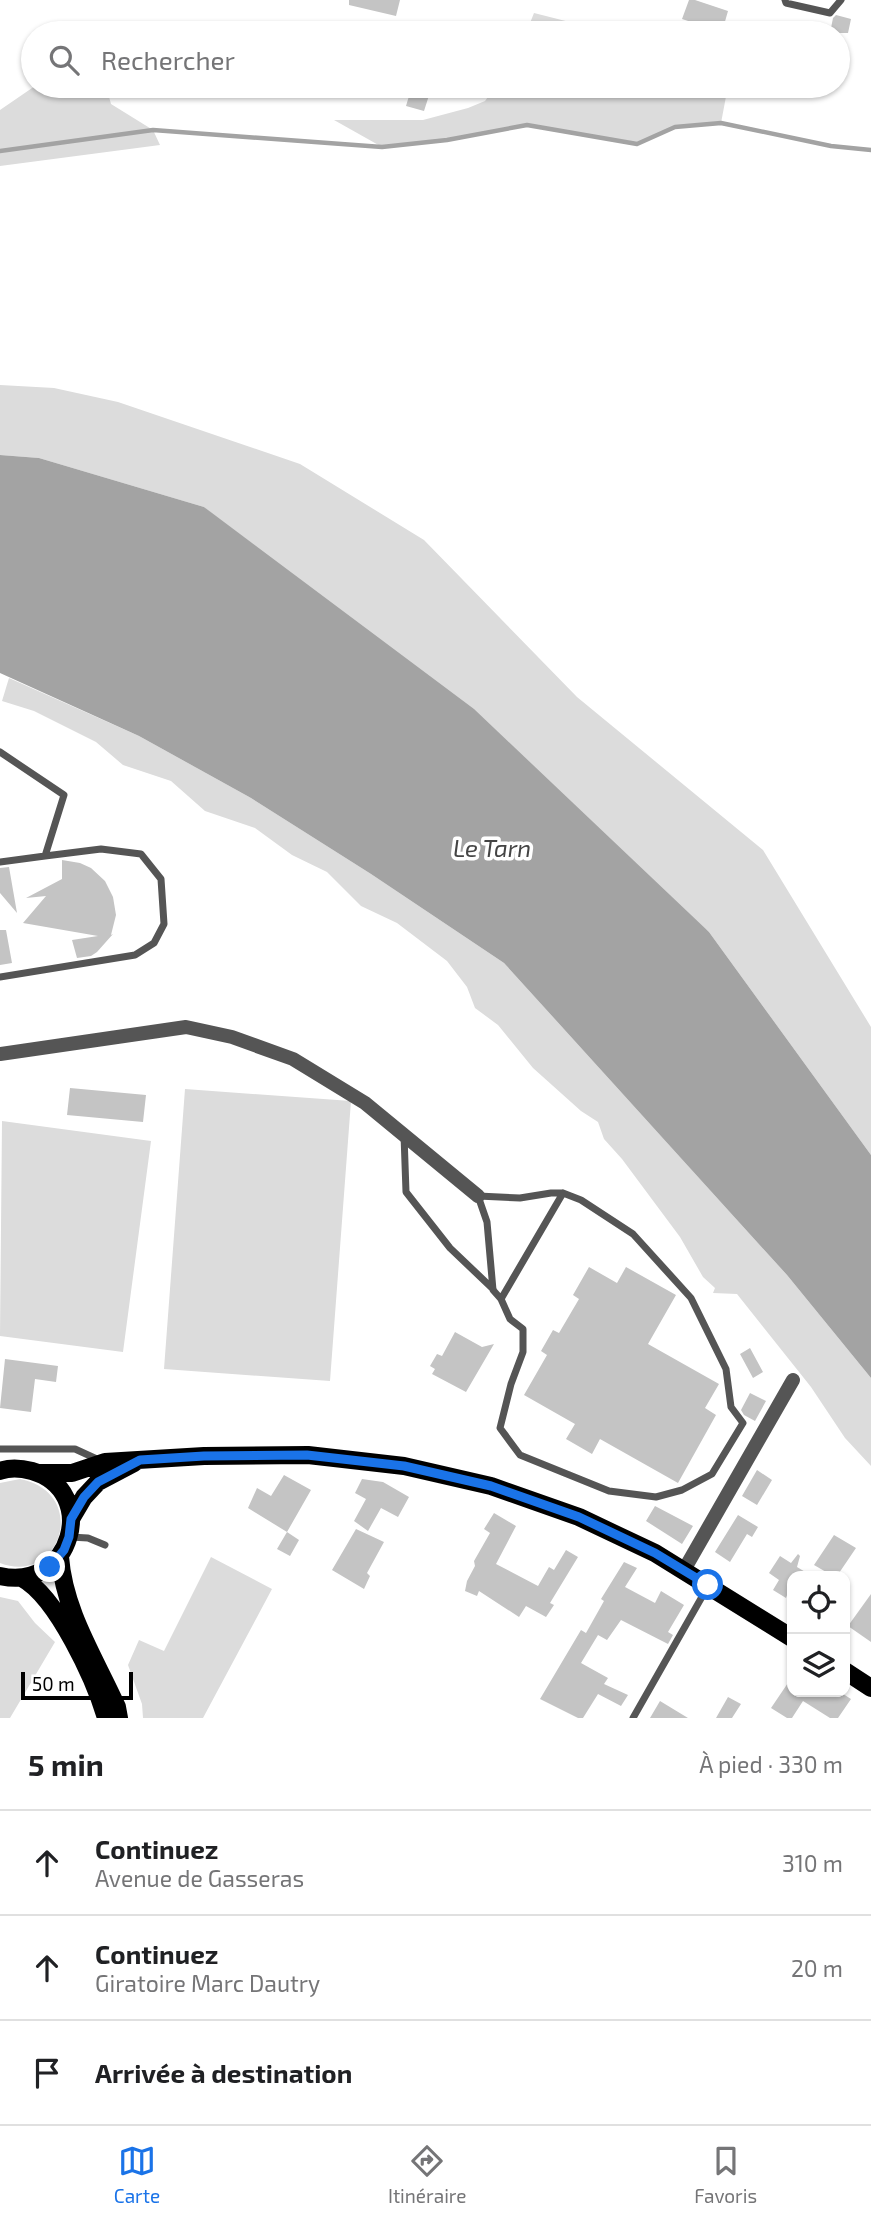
<!DOCTYPE html>
<html lang="fr">
<meta charset="utf-8">
<style>
body{margin:0;font-family:"Exo 2",sans-serif;background:#f2f2f2;color:#202124}
.controls{position:absolute;right:21px;bottom:21px;display:grid;overflow:hidden;border-radius:14px;box-shadow:0 2px 5px #0004}
.controls button{width:63px;height:63px;display:grid;place-items:center;padding:0;border:0;border-bottom:2px solid #e0e0e0;background:#fff;color:#202124;font:35px sans-serif}
.scale{position:absolute;left:21px;bottom:18px;width:112px;box-sizing:border-box;padding-left:7px;border:4px solid #000;border-top:0;font-size:19px;line-height:24px;white-space:nowrap;color:#000;-webkit-text-stroke:5px #fff;paint-order:stroke}
.stop{position:absolute;width:21px;height:21px;margin:-16px;border:5px solid #1a73e8;border-radius:50%;background:#fff}
.stop.end{background:#1a73e8;border-color:#fff;box-shadow:0 2px 7px #0008}
.list{margin:0;padding:0;list-style:none}
h2{display:flex;justify-content:space-between;align-items:center;height:91px;margin:0;padding:0 28px;font-size:30px}
h2 small{font-size:23px;font-weight:400;color:#757577}
.list li{display:grid;grid-template-columns:46px 1fr auto;gap:21px;align-items:center;box-sizing:border-box;height:105px;padding:0 28px;border-top:2px solid #e0e0e0}
.list b{display:block;font-size:26px;white-space:nowrap}
.list p{margin:0;font-size:23px;white-space:nowrap;color:#757577}
.list em{font-size:23px;font-style:normal;color:#757577}
.icon{flex:none;width:38px;height:38px;fill:none;stroke:currentColor;stroke-width:2;stroke-linecap:round;stroke-linejoin:round}
.map{position:relative;flex:none;width:871px;height:1718px;overflow:hidden}
.search{position:absolute;background:#fff;box-shadow:0 2px 5px #0004;left:21px;right:21px;top:21px;height:77px;display:flex;align-items:center;gap:18px;box-sizing:border-box;padding:0 24px;border-radius:38px;color:#757577;font-size:26px}
.sheet{height:406px;background:#fff}
nav{display:flex;justify-content:space-around;align-items:center;box-sizing:border-box;height:98px;border-top:2px solid #e0e0e0;background:#fff;font-size:19px;color:#757577}
nav a{display:grid;justify-items:center;gap:4px}
nav .on{color:#1a73e8}
.map>svg:first-child{display:block}
</style>
<div class="map">
<svg width="871" height="1718" viewBox="0 0 871 1718">
<rect width="100%" height="100%" fill="#fff"/>
<!-- green -->
<path fill="#dcdcdc" d="M534 13 613 33H526Z
M35 86H106L111 104 153 130 160 145 0 166V110Z
M496 86H728L721 123 675 127 637 144 527 125 447 140 382 147 334 120H423L468 108 485 101Z
M0 385 54 388 118 402 300 464 424 540 577 697 763 850 871 1027V1155L709 932 204 507 39 458 0 455Z
M9 678 139 736 251 798 371 874 504 963 787 1275 871 1378V1466L845 1438 811 1387 737 1294 713 1293 715 1288 703 1277 680 1237 622 1159 604 1139 598 1122 581 1111 533 1068 498 1025 475 1008 467 987 447 961 397 923 361 906 327 872 292 855 255 828 205 811 171 781 123 765 96 742 34 711 2 701Z
M185 1089 351 1101 330 1381 164 1369Z
M2 1121 151 1141 123 1352 0 1336Z
M20 1479C90 1493 61 1586 0 1563V1483Z
M211 1557 272 1589 203 1718H143L142 1704 128 1665 139 1640 164 1651Z
M0 1597 18 1601 35 1623 55 1642 10 1718H0Z"/>
<!-- water -->
<path fill="#a3a3a3" d="M0 455 39 458 204 507 474 709 709 932 871 1155V1378L787 1275 504 963 371 874 251 798 139 736 0 673Z"/>
<g fill="none" stroke-linecap="round" stroke-linejoin="round">
<!-- stream -->
<path stroke="#a3a3a3" stroke-width="4.5" d="M0 151 153 130 382 147 447 140 527 125 637 144 675 127 721 123 831 146 871 150"/>
</g>
<!-- building -->
<path fill="#c4c4c4" d="M349 0H400L396 16 349 5Z
M689 0H695L728 11 722 32 682 19Z
M836 15 851 19 848 33H830L833 18Z
M412 86H432L424 111 406 106Z
M62 860 80 863 91 868 105 881 113 897 116 915 111 935 113 934 97 952 91 956 77 958 72 940 98 936 23 923 46 896 26 898 62 879Z
M9 867 17 913 0 893V868Z
M0 930H6L12 963 0 965Z
M70 1088 146 1095 143 1122 67 1115Z
M589 1267 617 1283 626 1267 676 1295 648 1344 719 1384 705 1408 716 1415 678 1483 600 1439 592 1454 566 1439 575 1424 524 1395 547 1355 541 1351 553 1330 559 1333 579 1299 573 1295Z
M455 1332 482 1347 494 1344 466 1392 432 1374 435 1369 430 1366 437 1354 442 1356Z
M750 1348 763 1372 753 1378 740 1354Z
M5 1359 58 1366 56 1382 35 1379 31 1412 0 1408Z
M750 1393 766 1401 755 1421 744 1415 741 1410Z
M757 1470 772 1480 757 1505 742 1496Z
M284 1475 311 1490 287 1532 299 1540 290 1556 277 1549 287 1532 248 1508 257 1488 271 1496Z
M362 1479 383 1482 409 1497 398 1517 381 1508 368 1531 354 1521 366 1499 355 1493Z
M655 1506 693 1526 682 1544 646 1521Z
M494 1513 516 1526 496 1564 538 1586 549 1567 554 1570 566 1550 578 1557 550 1603 554 1605 546 1617 526 1606 519 1617 479 1591 477 1596 465 1591 467 1581 475 1566 474 1561 490 1533 484 1529Z
M738 1515 758 1527 752 1537 747 1534 730 1562 715 1552Z
M356 1529 384 1542 367 1573 370 1576 364 1589 332 1570Z
M834 1535 856 1548 837 1576H833L814 1565Z
M798 1554 800 1556 797 1567 812 1576H792V1589L790 1587 786 1598 773 1590 779 1580 769 1573 780 1556 791 1563Z
M624 1562 637 1568 625 1587 655 1603 661 1591 684 1605 668 1632 673 1635 668 1644 621 1620 607 1640 598 1635 581 1663 608 1678 604 1684 628 1695 621 1706 598 1694 583 1718H578L540 1699 581 1630 586 1633 604 1601 601 1599Z
M871 1594V1642L848 1626Z
M792 1677V1692H840L851 1699 838 1718H830L803 1701 792 1718H787L771 1708Z
M728 1697 741 1704 732 1718H716Z
M660 1701 688 1718H650Z"/>
<g fill="none" stroke-linecap="round" stroke-linejoin="round">
<!-- lane -->
<path stroke="#555" stroke-width="7" d="M785 0 786 3 830 13 841 0
M0 752 64 795 45 856 0 862
M0 977 135 955 154 943 164 924 161 879 141 854 101 849 45 856
M404 1135 406 1192 450 1248 493 1289
M551 1193H563L581 1200 633 1234 691 1298 726 1369 731 1407 743 1423 712 1474 682 1490 656 1497 609 1491 520 1455 500 1428 511 1384 523 1352V1329L510 1319 501 1299 493 1290 487 1222 478 1196 520 1198Z
M501 1299 563 1193
M0 1449H75L99 1460
M70 1537 88 1538 105 1545
M633 1718 707 1588"/>
<!-- street -->
<path stroke="#555" stroke-width="14" d="M0 1054 186 1027 232 1037 293 1059 365 1103 478 1196
M684 1570 793 1380"/>
<!-- primary -->
<path stroke="#000" stroke-width="18" d="M0 1471C10 1467 21 1468 32 1471 100 1491 72 1592 0 1576
M39 1473H72L105 1462 204 1456 308 1455 404 1466 491 1486 579 1517 655 1553 792 1638
M71 1519 84 1497 98 1482 134 1463
M60 1557C64 1611 95 1658 117 1707L119 1718
M22 1578C57 1597 95 1680 106 1718
M845 1671 871 1688"/>
</g>
<g fill="none" stroke-linecap="round" stroke-linejoin="round">
<!-- route -->
<path stroke="#1a73e8" stroke-width="9" d="M50 1567 64 1550 69 1537 71 1519 84 1497 98 1482 140 1460 204 1456 307 1455 404 1466 491 1486 579 1517 655 1553 708 1585"/>
</g>
<g text-anchor="middle" stroke-width="7" stroke-linejoin="round" paint-order="stroke">
<!-- water labels -->
<g font-size="24" font-style="italic" fill="#444" stroke="#fff">
<text x="492" y="857">Le Tarn</text>
</g>
</g>
</svg>
<div class="controls">
<button><svg class="icon" aria-label="locate" viewBox="0 0 24 24"><circle cx="12" cy="12" r="6"/><path d="M12 2v4M12 18v4M2 12h4M18 12h4"/></svg></button>
<button><svg class="icon" aria-label="layers" viewBox="0 0 24 24"><path d="M12 4l9 5-9 5-9-5zM3 14l9 5 9-5"/></svg></button>
</div>
<div class="scale">50 m</div>
<div class="stop" style="left:708px;top:1585px"></div>
<div class="stop end" style="left:50px;top:1567px"></div>
<div class="search"><svg class="icon" aria-label="search" viewBox="0 0 24 24"><circle cx="10" cy="10" r="6"/><path d="M15 15l6 6"/></svg>Rechercher</div>
</div>
<section class="sheet">
<h2>5 min<small>À pied · 330 m</small></h2>
<ul class="list">
<li><svg class="icon" aria-label="ahead" viewBox="0 0 24 24"><path d="M12 20V5M6 11l6-6 6 6"/></svg><div><b>Continuez</b><p>Avenue de Gasseras</p></div><em>310 m</em></li>
<li><svg class="icon" aria-label="ahead" viewBox="0 0 24 24"><path d="M12 20V5M6 11l6-6 6 6"/></svg><div><b>Continuez</b><p>Giratoire Marc Dautry</p></div><em>20 m</em></li>
<li><svg class="icon" aria-label="arrive" viewBox="0 0 24 24"><path d="M6 21V4h12l-3 4 3 4H6"/></svg><div><b>Arrivée à destination</b></div></li>
</ul>
</section>
<nav>
<a class="on"><svg class="icon" aria-label="map" viewBox="0 0 24 24"><path d="M3 6l6-2 6 2 6-2v14l-6 2-6-2-6 2zM9 4v14M15 6v14"/></svg>Carte</a>
<a><svg class="icon" aria-label="directions" viewBox="0 0 24 24"><path d="M12 3l9 9-9 9-9-9zM9 14v-3h6M13 9l2 2-2 2"/></svg>Itinéraire</a>
<a><svg class="icon" aria-label="saved" viewBox="0 0 24 24"><path d="M7 4h10v16l-5-4-5 4z"/></svg>Favoris</a>
</nav>
